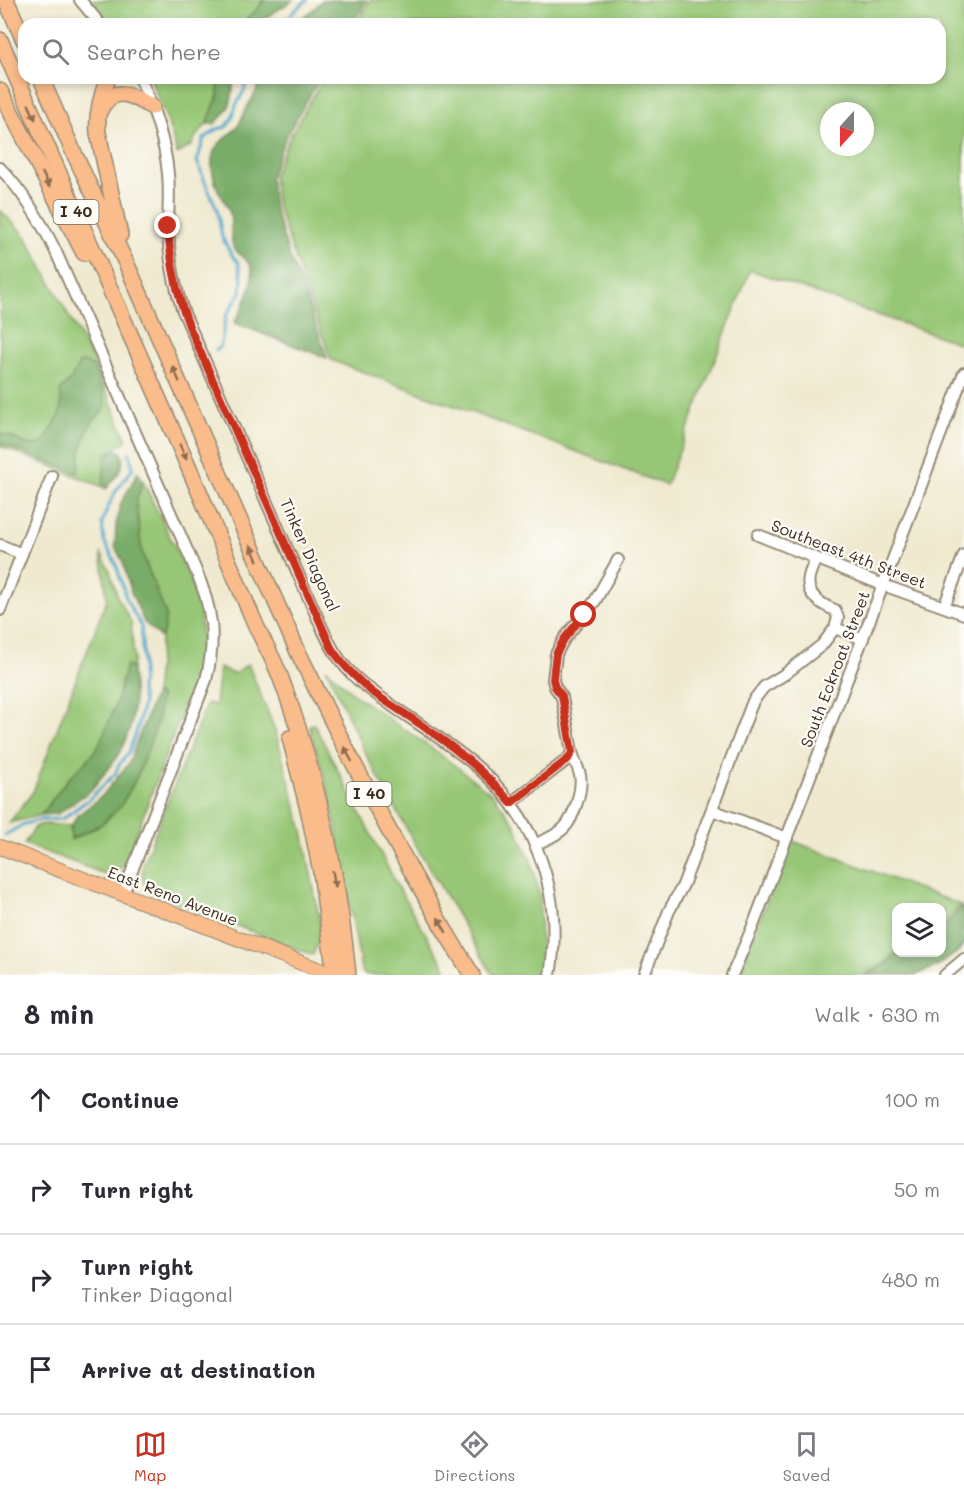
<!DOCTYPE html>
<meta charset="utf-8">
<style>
body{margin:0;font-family:Mali,sans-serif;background:#f2f2f3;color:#2b2b33}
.controls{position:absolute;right:18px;bottom:18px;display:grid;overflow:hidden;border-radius:12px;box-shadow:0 3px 9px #0003}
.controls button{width:54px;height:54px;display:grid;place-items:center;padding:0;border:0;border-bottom:2px solid #e1e1e2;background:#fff;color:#2b2b33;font:30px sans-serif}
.compass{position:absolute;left:820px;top:102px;width:54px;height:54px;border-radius:50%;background:#fff;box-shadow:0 3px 9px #0003;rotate:201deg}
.stop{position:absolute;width:18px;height:18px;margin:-14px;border:4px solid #c8321e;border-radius:50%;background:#fff}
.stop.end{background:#c8321e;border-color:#fff;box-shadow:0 2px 6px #0008}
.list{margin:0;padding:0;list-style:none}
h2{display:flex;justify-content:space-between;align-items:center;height:78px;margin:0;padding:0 24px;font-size:26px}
h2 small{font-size:20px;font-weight:400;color:#7c7c81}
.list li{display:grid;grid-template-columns:39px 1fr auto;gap:18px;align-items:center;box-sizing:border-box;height:90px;padding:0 24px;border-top:2px solid #e1e1e2}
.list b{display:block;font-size:22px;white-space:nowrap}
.list p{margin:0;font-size:20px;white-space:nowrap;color:#7c7c81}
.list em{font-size:20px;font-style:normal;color:#7c7c81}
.icon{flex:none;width:33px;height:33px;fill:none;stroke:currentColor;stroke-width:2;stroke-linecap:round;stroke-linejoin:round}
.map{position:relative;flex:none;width:964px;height:975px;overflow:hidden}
.search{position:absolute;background:#fff;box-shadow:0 3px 9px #0003;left:18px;right:18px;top:18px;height:66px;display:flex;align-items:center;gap:15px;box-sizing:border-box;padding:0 21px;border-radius:18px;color:#7c7c81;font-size:22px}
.sheet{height:438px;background:#fff}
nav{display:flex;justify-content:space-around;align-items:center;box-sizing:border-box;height:84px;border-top:2px solid #e1e1e2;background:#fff;font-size:16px;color:#7c7c81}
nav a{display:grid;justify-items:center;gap:3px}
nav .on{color:#c8321e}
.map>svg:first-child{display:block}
</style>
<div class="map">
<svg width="964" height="975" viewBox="0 0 964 975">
<rect width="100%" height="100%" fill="#fdfcf7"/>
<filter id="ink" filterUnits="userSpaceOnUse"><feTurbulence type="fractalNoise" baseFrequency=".0167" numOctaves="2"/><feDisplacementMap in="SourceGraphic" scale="12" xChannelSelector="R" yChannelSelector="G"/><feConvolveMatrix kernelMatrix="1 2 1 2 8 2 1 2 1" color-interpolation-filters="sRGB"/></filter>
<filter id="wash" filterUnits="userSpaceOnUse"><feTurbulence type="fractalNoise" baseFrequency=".008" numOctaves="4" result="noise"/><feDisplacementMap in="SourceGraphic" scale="24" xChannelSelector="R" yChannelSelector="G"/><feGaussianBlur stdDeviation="1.35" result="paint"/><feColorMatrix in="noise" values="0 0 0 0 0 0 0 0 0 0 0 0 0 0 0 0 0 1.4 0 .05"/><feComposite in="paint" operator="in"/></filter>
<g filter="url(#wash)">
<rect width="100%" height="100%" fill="#efe9cf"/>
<!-- green -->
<path fill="#97c776" stroke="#69784a" stroke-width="1.5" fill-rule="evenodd" d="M92 0H263C259 12 249 14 243 24H114L101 13Z
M370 0H964V338L961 344 750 270 666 485 331 360 277 206 273 176 290 136 324 78H940V24H356ZM829 111H865V147H829Z
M150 78H219L218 96 207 124 196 136 192 145 177 154 168 122Z
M0 210 25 235 94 362 127 440 105 456 103 487 0 446Z
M143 481 190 579 200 610 202 640 198 667 192 686 128 856 120 869 112 875 102 873 24 844 36 826 46 824 70 826 71 840C80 835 92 831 100 825 140 797 150 740 160 696L155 693 161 638 164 630 166 615 142 553 136 502Z
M101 553 110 571 118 598 131 622 134 659 132 668 126 666 116 703 106 729 99 745 87 761 68 779 41 815 9 823 33 792 107 599Z
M248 664 275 730 303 832 322 932 313 955 154 894C141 886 141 875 144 861L207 703 215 705 219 668 234 674Z
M326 668 356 696 436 751 493 795 513 821 531 861 540 895 541 962 538 975H493L415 844 365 753Z
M314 724 399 889 450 975H368L362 973 330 797 309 725Z
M790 840 961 905 942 927V908H896V952L907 953 904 955 895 954 887 962 865 975H739Z"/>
<!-- forest -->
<path fill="#79ac67" stroke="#5a6b42" stroke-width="1.5" d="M263 0H293L256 24H243C249 14 259 12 263 0Z
M322 0H367L352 24H294L316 7Z
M219 78H234C232 102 233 107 214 124H207L218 96Z
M258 78H320L286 136 270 177 274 207 290 258 302 285 327 358 234 323C242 311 256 282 251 267 248 259 236 254 233 246 230 238 232 224 230 214 228 205 222 198 218 190 214 181 211 168 212 159 214 143 228 138 237 127 241 123 242 116 245 111 250 101 260 90 258 78Z
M80 362H84L93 366 103 392 106 407 90 425 82 446 78 473 0 443V434C19 435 22 450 43 443 54 424 65 414 60 391L71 379Z
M115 449 122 453C126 469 115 477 106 489L103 487 105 456Z
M138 472 143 481 136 502 142 553 166 615 164 630 161 638 144 622 131 592 123 562 115 547 116 525 121 503Z
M126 666 132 668 134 702 131 725 122 749 109 768 90 791 57 814 41 815 68 779 87 761 99 745 116 704Z
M155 693 160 696 158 720 147 752 136 779 120 807 100 825 71 839V826L77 816 102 796 129 763Z
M962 907H964V943L958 952 935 967 916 975H867L888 963 896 955 904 957 909 953 942 952V930Z"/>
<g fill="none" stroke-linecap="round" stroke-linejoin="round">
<!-- stream -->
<path stroke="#52a5ce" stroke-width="3" d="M265 24 288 19 293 12 307 0
M216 351 221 345 226 316 241 292 242 279 238 262 231 254 222 237 217 209 205 182 197 161 204 139 217 129 226 127 232 119 236 105 245 89V78
M5 835 24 824 40 820 62 819 88 800 115 774 119 765 129 752 137 729 143 703 141 692 143 659 141 626 127 601 116 564 104 541 102 522 108 507 116 491 133 468 129 453"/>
</g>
</g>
<g filter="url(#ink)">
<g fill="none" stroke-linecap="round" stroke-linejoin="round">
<!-- minor casing -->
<g stroke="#958a76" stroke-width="14">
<path id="minor" d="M80 0 100 24
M140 78C154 108 165 141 168 174 170 193 168 211 168 230 169 258 174 284 183 311L314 610C324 632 333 655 351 673 363 686 379 696 394 707 416 722 439 737 461 754 532 806 565 888 550 975
M0 168C24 193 41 221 56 252L194 566C212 606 217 637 206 680L123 894
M758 535 883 585 964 614
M0 545 22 554
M944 607 964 555
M0 610 52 476
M835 628 863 639
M511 803 568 759 572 752 562 697 555 687 553 680 556 654 564 639 595 601 618 560
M712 810 787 838
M536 844C545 840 556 836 564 828 574 818 583 788 580 775 578 767 574 760 572 752
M644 975 669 911 683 885 753 701 764 687 785 674 822 645 835 628 838 618 835 610C822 605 805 595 809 577 810 571 814 564 816 558
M732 975 753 926 964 373
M945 975 964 959"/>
</g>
<!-- major casing -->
<g stroke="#958a76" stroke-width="16">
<path id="major" d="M0 847 333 975"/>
</g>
<!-- highway casing -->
<g stroke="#958a76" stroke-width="18">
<path id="highway" d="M6 0 24 40
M0 40C57 169 114 298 171 427 200 491 226 557 254 621 262 640 273 657 280 676 316 771 338 874 348 975
M41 78 73 151 127 265 298 652 345 747 386 825 439 921 472 975
M108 78C101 96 96 114 98 133L120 235
M0 91 84 253
M100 110C114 83 133 96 152 107
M290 738 309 813 321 872 335 975"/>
</g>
<!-- minor -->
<use href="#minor" stroke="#fff" stroke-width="10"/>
<!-- major -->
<use href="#major" stroke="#f9bc8a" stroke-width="14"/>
<!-- highway -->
<use href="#highway" stroke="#f9bc8a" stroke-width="15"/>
</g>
<!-- one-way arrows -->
<defs><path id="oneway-solid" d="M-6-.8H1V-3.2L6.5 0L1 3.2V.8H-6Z" transform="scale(1.5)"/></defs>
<g fill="#906c4f">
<use href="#oneway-solid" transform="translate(32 112) rotate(66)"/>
<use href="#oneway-solid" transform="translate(46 180) rotate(63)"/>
<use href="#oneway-solid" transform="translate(176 374) rotate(-114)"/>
<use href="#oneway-solid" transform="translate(183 452) rotate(66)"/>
<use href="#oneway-solid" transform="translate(254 553) rotate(-114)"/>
<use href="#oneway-solid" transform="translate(348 754) rotate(-118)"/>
<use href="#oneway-solid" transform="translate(334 879) rotate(80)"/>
<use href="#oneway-solid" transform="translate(442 925) rotate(-120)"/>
</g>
</g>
<g fill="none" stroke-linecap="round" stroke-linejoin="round" filter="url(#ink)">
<!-- route -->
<path stroke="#c8321e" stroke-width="8" d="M168 226C170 262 176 293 189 326L331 647C342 665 356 678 372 692 421 725 473 756 511 803L568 759 572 752 562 696 555 687 553 680 554 669 556 654 564 639 584 615"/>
</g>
<g text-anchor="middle" stroke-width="4.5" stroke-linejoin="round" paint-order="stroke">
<!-- shield labels -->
<g fill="#fdfcf7" stroke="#75695f" stroke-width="1.5">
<rect x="53.5" y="200" width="45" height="24" rx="4.5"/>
<rect x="346.5" y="782" width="45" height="24" rx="4.5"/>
</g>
<g font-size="15" font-weight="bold" fill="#3b2a1e">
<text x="76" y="217">I 40</text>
<text x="369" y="799">I 40</text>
</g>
<!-- street labels -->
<g font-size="16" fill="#3b2a1e" stroke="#fdfcf7">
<text transform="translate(849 554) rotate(21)" y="6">Southeast 4th Street</text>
<text transform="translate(310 555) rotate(66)" y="6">Tinker Diagonal</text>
<text transform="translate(835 669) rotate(-69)" y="6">South Eckroat Street</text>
<text transform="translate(173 896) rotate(21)" y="6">East Reno Avenue</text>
</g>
</g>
</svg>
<div class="controls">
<button><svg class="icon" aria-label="layers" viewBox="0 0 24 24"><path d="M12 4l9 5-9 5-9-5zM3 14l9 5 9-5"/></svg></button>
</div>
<svg class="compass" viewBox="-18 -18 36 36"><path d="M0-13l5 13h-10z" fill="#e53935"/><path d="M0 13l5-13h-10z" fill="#7c7c81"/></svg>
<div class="stop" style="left:584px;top:615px"></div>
<div class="stop end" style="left:168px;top:226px"></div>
<div class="search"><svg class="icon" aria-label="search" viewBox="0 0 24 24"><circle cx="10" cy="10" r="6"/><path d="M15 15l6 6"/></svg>Search here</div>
</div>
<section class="sheet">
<h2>8 min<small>Walk · 630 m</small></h2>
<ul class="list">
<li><svg class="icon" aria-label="ahead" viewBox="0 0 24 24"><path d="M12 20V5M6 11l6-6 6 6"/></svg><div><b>Continue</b></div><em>100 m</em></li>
<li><svg class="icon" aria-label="right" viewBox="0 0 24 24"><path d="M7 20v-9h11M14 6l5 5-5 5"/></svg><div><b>Turn right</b></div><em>50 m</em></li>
<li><svg class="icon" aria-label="right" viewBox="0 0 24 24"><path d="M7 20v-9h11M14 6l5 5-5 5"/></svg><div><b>Turn right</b><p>Tinker Diagonal</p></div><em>480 m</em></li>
<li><svg class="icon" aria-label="arrive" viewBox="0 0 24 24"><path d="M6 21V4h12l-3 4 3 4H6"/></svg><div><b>Arrive at destination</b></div></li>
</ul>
</section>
<nav>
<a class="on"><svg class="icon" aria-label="map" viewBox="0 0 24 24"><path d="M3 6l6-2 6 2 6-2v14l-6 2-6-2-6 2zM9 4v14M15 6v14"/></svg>Map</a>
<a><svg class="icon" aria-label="directions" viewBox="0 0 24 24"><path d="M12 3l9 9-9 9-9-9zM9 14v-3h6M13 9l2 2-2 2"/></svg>Directions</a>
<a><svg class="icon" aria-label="saved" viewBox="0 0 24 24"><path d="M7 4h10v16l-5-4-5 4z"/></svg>Saved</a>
</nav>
